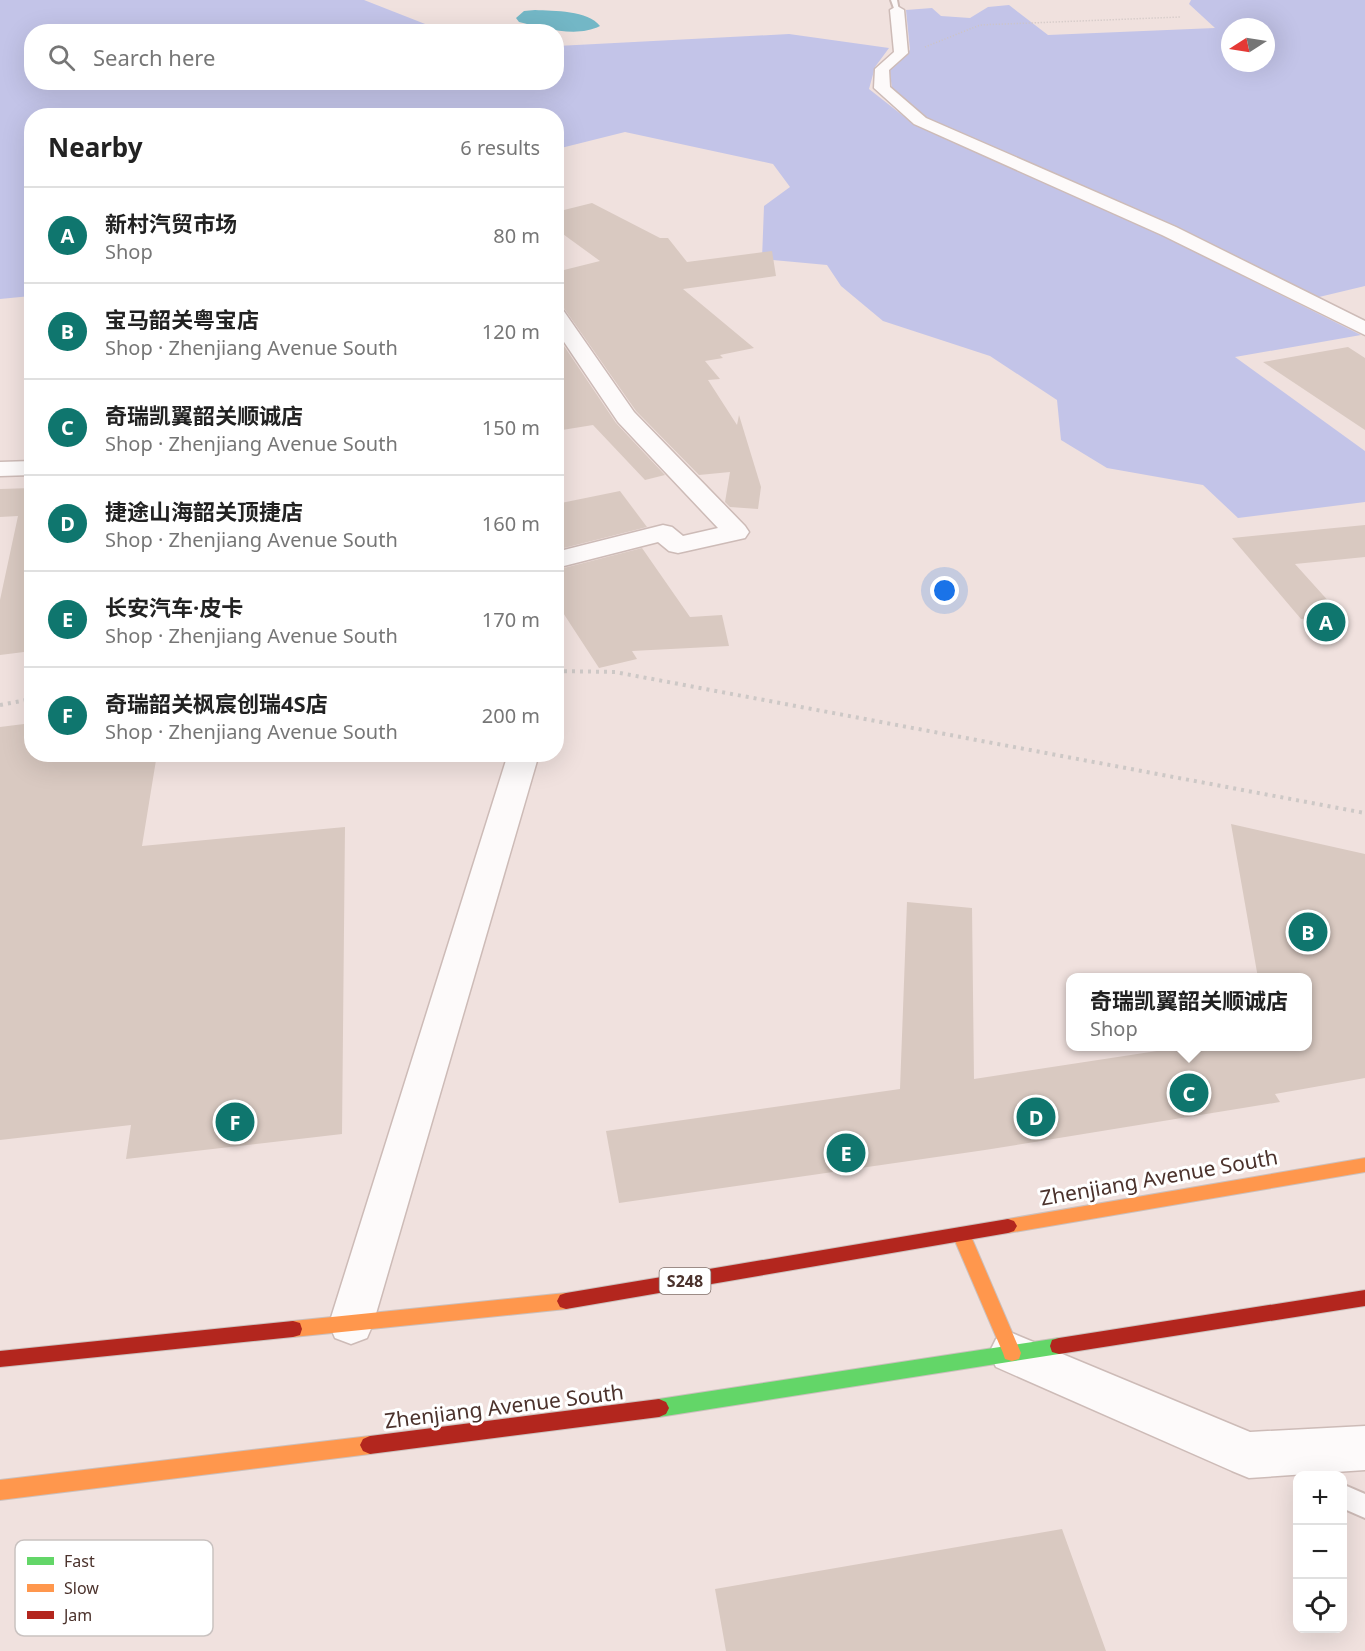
<!DOCTYPE html>
<meta charset="utf-8">
<style>
body{margin:0;font-family:"Noto Sans","Noto Sans SC",sans-serif;background:#f6f6f6;color:#222}
.controls{position:absolute;right:18px;bottom:18px;display:grid;overflow:hidden;border-radius:12px;box-shadow:0 6px 24px #0002}
.controls button{width:54px;height:54px;display:grid;place-items:center;padding:0;border:0;border-bottom:2px solid #e0e0e0;background:#fff;color:#222;font:30px sans-serif}
.compass{position:absolute;left:1221px;top:18px;width:54px;height:54px;border-radius:50%;background:#fff;box-shadow:0 6px 24px #0002;rotate:258deg}
.you{position:absolute;left:945px;top:591px;width:21px;height:21px;margin:-15px;border:4px solid #fff;border-radius:50%;background:#1a73e8;box-shadow:0 0 0 9px #1a73e833}
.badge{display:grid;place-items:center;width:39px;height:39px;border-radius:50%;background:#0f766e;color:#fff;font-size:20px;font-weight:700}
.pin{position:absolute;translate:-50% -50%;border:3px solid #fff;box-shadow:0 2px 6px #0006}
.popup{position:absolute;left:1066px;top:973px;width:246px;height:78px;box-sizing:border-box;display:grid;place-content:center;border-radius:12px;background:#fff;filter:drop-shadow(0 2px 4px #0005);font-size:20px;white-space:nowrap;color:#767676}
.popup b{font-size:22px;color:#222}
.popup::after{content:'';position:absolute;left:50%;top:100%;margin-left:-12px;border:12px solid transparent;border-top-color:#fff}
.list{margin:0;padding:0;list-style:none}
h2{display:flex;justify-content:space-between;align-items:center;height:78px;margin:0;padding:0 24px;font-size:26px}
h2 small{font-size:20px;font-weight:400;color:#767676}
.list li{display:grid;grid-template-columns:39px 1fr auto;gap:18px;align-items:center;box-sizing:border-box;height:96px;padding:0 24px;border-top:2px solid #e0e0e0}
.list b{display:block;font-size:22px;white-space:nowrap}
.list p{margin:0;font-size:20px;white-space:nowrap;color:#767676}
.list em{font-size:20px;font-style:normal;color:#767676}
.icon{flex:none;width:33px;height:33px;fill:none;stroke:currentColor;stroke-width:2;stroke-linecap:round;stroke-linejoin:round}
.map{position:relative;flex:none;width:1365px;height:1651px;overflow:hidden}
.search{position:absolute;background:#fff;box-shadow:0 6px 24px #0002;left:24px;top:24px;width:540px;height:66px;display:flex;align-items:center;gap:15px;box-sizing:border-box;padding:0 21px;border-radius:24px;color:#767676;font-size:22px}
.panel{position:absolute;background:#fff;box-shadow:0 6px 24px #0002;left:24px;top:108px;width:540px;height:654px;border-radius:24px}
.map>svg:first-child{display:block}
</style>
<div class="map">
<svg width="1365" height="1651" viewBox="0 0 1365 1651">
<rect width="100%" height="100%" fill="#f0e1de"/>
<!-- forest -->
<path fill="#c3c4e8" fill-rule="evenodd" d="M0 0H364L443 31 32 32V82H556L557 46 789 34 889 48 875 67 869 89 911 122 1161 235 1361 335 1235 357 1365 451V502L1238 518 1203 485 1107 468 1061 440 1057 400 990 356 883 321 841 286 827 265 762 259 764 206 790 187 773 164 625 132 557 149 556 116H32L31 296 0 299Z
M1191 0H1365V286L1319 297 928 121 892 88 889 68 910 50 906 10 932 8 941 16 970 18 988 7 1009 5 1048 35 1215 28 1189 4ZM1230 27H1266V63H1230Z"/>
<!-- water -->
<path fill="#73b7c6" d="M535 10C554 11 588 10 600 26 577 38 543 28 519 22L516 18 524 11Z"/>
<!-- building -->
<path fill="#d9c9c1" d="M592 203 660 238H668L687 262 772 251 776 276 683 289 754 348 720 355 723 358 705 361 720 379 708 380 737 425 739 415 761 487 758 509 730 507 725 502 730 472 699 475 636 411 556 297V272L600 261 556 229V212Z
M562 343 616 423 665 475 645 480 593 425 556 431V344Z
M1348 347 1365 358V430L1263 362Z
M32 488V651L0 655V600L18 516 0 517V489Z
M620 491 647 527 556 550V504Z
M1365 525V557L1295 564 1341 615 1301 619 1232 538Z
M642 548 690 617 722 615 729 646 632 651 637 659 599 668 556 602V570Z
M32 723V754H157L142 846 345 827 342 1134 126 1159 131 1125 0 1140V727Z
M1231 824 1365 854V1078L1275 1094 1280 1102 985 1150 619 1203 606 1131 900 1089 907 902 972 908 974 1079 1183 1047H1308V978H1258Z
M1062 1529 1106 1651H726L715 1589Z"/>
<g fill="none" stroke-linecap="round" stroke-linejoin="round">
<!-- lane casing -->
<g stroke="#cdbbb7" stroke-width="4">
<path id="lane" d="M891 0H897L899 11H895Z
M1342 1484 1365 1494V1518L1342 1508Z"/>
</g>
<!-- street casing -->
<g stroke="#cdbbb7" stroke-width="3">
<path id="street" d="M897 6 904 10 908 53 889 70 890 87 926 118 1176 227 1365 321V335L1162 235 914 124 874 88 875 69 894 52 890 10Z
M556 308 563 310 634 412 745 526 749 532 745 538 678 553 669 551 658 542 556 568V552L663 525 672 527 683 536 718 528 618 422 556 330Z
M32 461V475L0 476V462Z
M508 754H539L373 1324 367 1338 351 1344 335 1338 329 1324Z
M1012 1333 1250 1432 1365 1426V1470L1249 1478 1232 1471 996 1367 989 1353 996 1339Z"/>
</g>
<!-- fast casing -->
<g stroke="#cbc0bd" stroke-width="2">
<path id="fast" d="M1059 1338 1066 1340 1068 1346 1066 1352 1059 1354 659 1417 652 1414 649 1408 652 1402 659 1399Z"/>
</g>
<!-- slow casing -->
<g stroke="#cbc0bd" stroke-width="2">
<path id="slow" d="M1365 1158V1172L1008 1233 1002 1231 999 1226 1002 1221 1008 1219Z
M961 1227 967 1229 970 1234 1021 1353 1019 1359 1012 1361 1005 1359 1003 1353 952 1234 955 1229Z
M566 1293 572 1295 575 1301 572 1307 566 1309 293 1337 286 1335 284 1329 286 1323 293 1321Z
M370 1436 377 1439 380 1445 377 1451 370 1454 0 1500V1480Z"/>
</g>
<!-- jam casing -->
<g stroke="#cbc0bd" stroke-width="2">
<path id="jam" d="M1008 1219 1014 1221 1017 1226 1014 1231 1008 1233 566 1309 560 1307 557 1301 560 1295 566 1293Z
M1365 1290V1306L1059 1354 1052 1352 1050 1346 1052 1340 1059 1338Z
M293 1321 300 1323 302 1329 300 1335 293 1337 0 1367V1351Z
M659 1399 666 1402 669 1408 666 1414 659 1417 370 1454 363 1451 360 1445 363 1439 370 1436Z"/>
</g>
<!-- path -->
<path stroke="#cdc4c2" stroke-width="1.5" stroke-dasharray="1 2" stroke-linecap="butt" d="M925 47 980 25 1180 17"/>
<!-- lane -->
<use href="#lane" fill="#fdfafa" fill-rule="evenodd"/>
<!-- street -->
<use href="#street" fill="#fdfafa" fill-rule="evenodd"/>
<!-- fast -->
<use href="#fast" fill="#63d668" fill-rule="evenodd"/>
<!-- slow -->
<use href="#slow" fill="#ff974d" fill-rule="evenodd"/>
<!-- jam -->
<use href="#jam" fill="#b3261e" fill-rule="evenodd"/>
<!-- rail -->
<path stroke="#cdc8c6" stroke-width="4" stroke-dasharray="3 5" stroke-linecap="butt" d="M556 671 615 672 1365 813
M0 705 32 699"/>
</g>
<g text-anchor="middle" stroke-width="6" stroke-linejoin="round" paint-order="stroke">
<!-- shield labels -->
<rect fill="#fff" stroke="#81706b" stroke-width="1.5" x="659.5" y="1268" width="51" height="26" rx="4.5"/>
<g font-size="16" font-weight="bold" fill="#4b322c">
<text x="685" y="1287">S248</text>
</g>
<!-- near-street labels -->
<g font-size="21" fill="#4b322c" stroke="#fff">
<text transform="translate(1159 1178) rotate(-10)" y="7">Zhenjiang Avenue South</text>
<text transform="translate(504 1407) rotate(-7)" y="7">Zhenjiang Avenue South</text>
</g>
</g>
<!-- legend -->
<rect x="15" y="1540" width="198" height="96" rx="9" fill="#fff" stroke="#c9c2c0" stroke-width="1.5"/>
<rect x="27" y="1557" width="27" height="8" fill="#63d668"/>
<rect x="27" y="1584" width="27" height="8" fill="#ff974d"/>
<rect x="27" y="1611" width="27" height="8" fill="#b3261e"/>
<g font-size="16" fill="#4b322c">
<text x="64" y="1567">Fast</text>
<text x="64" y="1594">Slow</text>
<text x="64" y="1621">Jam</text>
</g>
</svg>
<div class="controls">
<button>+</button>
<button>−</button>
<button><svg class="icon" aria-label="locate" viewBox="0 0 24 24"><circle cx="12" cy="12" r="6"/><path d="M12 2v4M12 18v4M2 12h4M18 12h4"/></svg></button>
</div>
<svg class="compass" viewBox="-18 -18 36 36"><path d="M0-13l5 13h-10z" fill="#e53935"/><path d="M0 13l5-13h-10z" fill="#767676"/></svg>
<div class="you"></div>
<div class="pin badge" style="left:1326px;top:622px">A</div>
<div class="pin badge" style="left:1308px;top:932px">B</div>
<div class="pin badge" style="left:1189px;top:1093px">C</div>
<div class="popup"><b>奇瑞凯翼韶关顺诚店</b>Shop</div>
<div class="pin badge" style="left:1036px;top:1117px">D</div>
<div class="pin badge" style="left:846px;top:1153px">E</div>
<div class="pin badge" style="left:235px;top:1122px">F</div>
<div class="search"><svg class="icon" aria-label="search" viewBox="0 0 24 24"><circle cx="10" cy="10" r="6"/><path d="M15 15l6 6"/></svg>Search here</div>
<section class="panel">
<h2>Nearby<small>6 results</small></h2>
<ul class="list">
<li><span class="badge">A</span><div><b>新村汽贸市场</b><p>Shop</p></div><em>80 m</em></li>
<li><span class="badge">B</span><div><b>宝马韶关粤宝店</b><p>Shop · Zhenjiang Avenue South</p></div><em>120 m</em></li>
<li><span class="badge">C</span><div><b>奇瑞凯翼韶关顺诚店</b><p>Shop · Zhenjiang Avenue South</p></div><em>150 m</em></li>
<li><span class="badge">D</span><div><b>捷途山海韶关顶捷店</b><p>Shop · Zhenjiang Avenue South</p></div><em>160 m</em></li>
<li><span class="badge">E</span><div><b>长安汽车·皮卡</b><p>Shop · Zhenjiang Avenue South</p></div><em>170 m</em></li>
<li><span class="badge">F</span><div><b>奇瑞韶关枫宸创瑞4S店</b><p>Shop · Zhenjiang Avenue South</p></div><em>200 m</em></li>
</ul>
</section>
</div>
